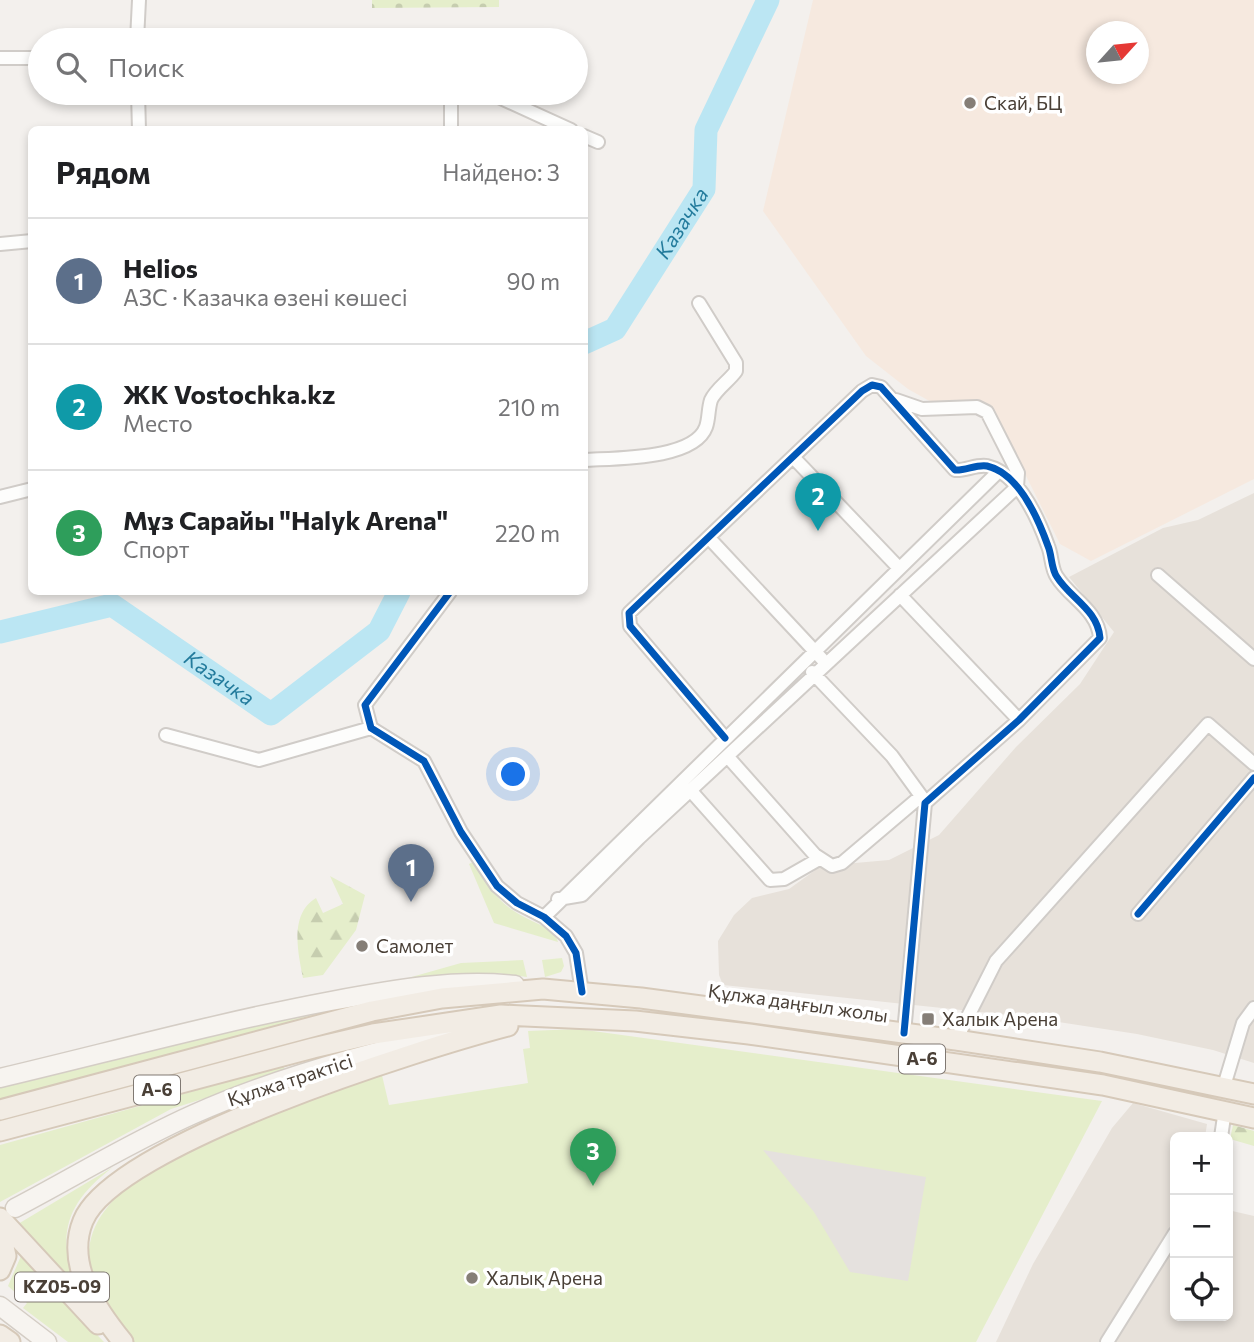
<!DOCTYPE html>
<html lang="ru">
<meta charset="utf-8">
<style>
body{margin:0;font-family:Commissioner,sans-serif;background:#f6f6f6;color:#202124}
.controls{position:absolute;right:21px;bottom:21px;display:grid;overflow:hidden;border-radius:10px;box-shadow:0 4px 10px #0003}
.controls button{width:63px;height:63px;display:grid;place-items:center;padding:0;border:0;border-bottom:2px solid #e0e0e0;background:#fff;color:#202124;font:35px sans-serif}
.compass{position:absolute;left:1086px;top:21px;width:63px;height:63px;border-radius:50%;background:#fff;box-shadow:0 4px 10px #0003;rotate:63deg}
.you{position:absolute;left:514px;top:775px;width:24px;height:24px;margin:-18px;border:5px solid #fff;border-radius:50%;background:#1a73e8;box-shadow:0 0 0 10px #1a73e833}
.badge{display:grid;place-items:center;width:46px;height:46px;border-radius:50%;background:#857e77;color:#fff;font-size:23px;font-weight:700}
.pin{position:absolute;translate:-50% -58px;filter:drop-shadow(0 2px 4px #0008)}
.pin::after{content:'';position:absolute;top:37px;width:24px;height:21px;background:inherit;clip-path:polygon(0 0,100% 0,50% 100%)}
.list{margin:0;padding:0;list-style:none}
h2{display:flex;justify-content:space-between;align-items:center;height:91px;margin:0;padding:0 28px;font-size:30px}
h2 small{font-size:23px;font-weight:400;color:#757577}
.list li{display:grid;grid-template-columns:46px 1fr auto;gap:21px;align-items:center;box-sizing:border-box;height:126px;padding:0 28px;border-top:2px solid #e0e0e0}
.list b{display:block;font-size:26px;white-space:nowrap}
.list p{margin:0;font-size:23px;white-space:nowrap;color:#757577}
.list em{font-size:23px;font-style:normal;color:#757577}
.icon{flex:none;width:38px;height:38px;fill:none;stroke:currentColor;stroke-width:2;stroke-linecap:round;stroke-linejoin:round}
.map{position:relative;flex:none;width:1254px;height:1342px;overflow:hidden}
.search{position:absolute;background:#fff;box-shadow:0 4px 10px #0003;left:28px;top:28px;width:560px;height:77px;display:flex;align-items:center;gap:18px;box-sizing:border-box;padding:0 24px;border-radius:38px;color:#757577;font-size:26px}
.panel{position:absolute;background:#fff;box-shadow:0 4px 10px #0003;left:28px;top:126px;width:560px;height:469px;border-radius:10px}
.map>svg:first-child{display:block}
</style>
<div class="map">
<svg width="1254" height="1342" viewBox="0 0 1254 1342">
<defs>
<pattern id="forest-firs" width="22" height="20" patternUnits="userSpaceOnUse" patternTransform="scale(1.75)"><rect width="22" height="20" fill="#e5eecb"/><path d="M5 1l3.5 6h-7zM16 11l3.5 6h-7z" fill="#c6cdaf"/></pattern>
<pattern id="cemetery-stones" width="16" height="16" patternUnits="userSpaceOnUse" patternTransform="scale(1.75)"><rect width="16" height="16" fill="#e5eecb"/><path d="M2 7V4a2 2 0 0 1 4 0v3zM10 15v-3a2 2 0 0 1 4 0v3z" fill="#c6cdaf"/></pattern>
</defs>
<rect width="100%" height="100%" fill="#f3f0ed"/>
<!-- residential -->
<path fill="#e7e1da" d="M1254 493V1063L1213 1050 1137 1034 1019 1016 723 985 719 975 718 941 734 915 752 898 789 889 821 866 889 860 939 835 1016 747 1080 684 1114 632 1069 577 1163 528 1198 520Z
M1133 1103 1207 1124 1205 1137H1175V1316H1228V1210L1254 1216V1342H996L1033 1264 1112 1128Z"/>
<!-- commercial -->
<path fill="#f6e9df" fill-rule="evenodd" d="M813 0H1254V479L1091 561 1060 544 998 420 933 403 908 389 866 356 763 211ZM1096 32H1138V74H1096Z"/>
<!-- grass -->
<path fill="#e5eecb" d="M473 862C502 907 505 909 554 931L558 942 494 923 469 864Z
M562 958 564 966 561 972 545 977 542 960Z
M523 960 527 977 496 973 408 983V978L461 963Z
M354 1001V1010L306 1017 0 1104V1088L151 1046Z
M578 1029 1102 1101 976 1342H132C18 1219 155 1161 256 1121 298 1104 339 1088 381 1071L389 1105 528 1083 523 1049 530 1048 528 1031Z
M284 1066V1073L171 1109 0 1202V1145Z
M113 1167C66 1203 55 1235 78 1291L18 1224Z
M21 1256 104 1342H68L23 1308 27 1303 8 1286Z"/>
<!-- forest -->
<path fill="url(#forest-firs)" d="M330 876 365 895 356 930 323 975 303 978C298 953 289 914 316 898L323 913 343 904Z
M1233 1125 1254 1131V1146L1230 1139Z"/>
<!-- cemetery -->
<path fill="url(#cemetery-stones)" d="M372 0H499V7L372 8Z"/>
<!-- parking -->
<path fill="#e5e1de" d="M763 1150 926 1177 908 1281 850 1272 814 1212Z"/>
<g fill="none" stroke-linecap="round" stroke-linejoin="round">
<!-- river -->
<g stroke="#bbe6f3" stroke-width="23">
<path id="s1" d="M584 343 615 329 704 189 706 130 768 0"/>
<path id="s2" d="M0 632 112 605 271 714 379 631 399 592"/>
</g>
<!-- street casing -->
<g stroke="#d0ccc8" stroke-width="16">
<path id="street" d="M137 40 139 0
M0 58H40
M138 93 139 130
M451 93V130
M490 93 571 130
M584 136 598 142
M0 244 32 241
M793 457 898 567
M584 460C614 458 694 460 706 427 709 419 708 409 711 400 716 389 729 381 736 371V363L699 303
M0 497 32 489
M710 539 822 659
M1158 575 1254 659
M450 592 365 705 371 728 424 761 461 832 497 886 517 903 544 917 566 936 576 953 582 992
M900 595 1019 720
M812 672 892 756 924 800
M166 735 259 760 371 728
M725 738 630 626 629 613 862 391 872 385 881 387 955 470C965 471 977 464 987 466 1018 473 1038 518 1048 546 1052 555 1051 569 1057 577 1070 598 1098 610 1100 638L1019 720 925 803 904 1033
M728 757 815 855 832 866 842 863 921 796
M691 791 770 880 784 879 819 859
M558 899 582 895 639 838 1017 487 1018 473 987 412 977 407 922 409 896 400
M1138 914 1254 778
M544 917 999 471
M956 1040 996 961 1208 724 1254 764
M1224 1086 1243 1023 1254 1008
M1221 1137 1225 1110
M1107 1342 1175 1233"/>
</g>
<!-- secondary casing -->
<g stroke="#d4cdc5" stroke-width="21">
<path id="secondary" d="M0 1078C110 1052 219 1022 331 1001 390 990 455 978 515 985
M15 1208C74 1177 133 1141 194 1114 275 1078 365 1053 452 1034
M0 1306 47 1342"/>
</g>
<!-- primary casing -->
<g stroke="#d6c9b9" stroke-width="23">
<path id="primary" d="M0 1110 372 1011 442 998 543 989 641 998 956 1040 1100 1062 1254 1094
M0 1131 313 1048 373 1034 501 1015 635 1021 749 1034 1103 1085 1254 1118
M0 1218 98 1324
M0 1228 6 1256 0 1270
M0 1335 10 1342
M123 1342C97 1310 65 1265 83 1221 114 1144 424 1048 508 1026"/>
</g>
<!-- street -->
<use href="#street" stroke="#fdfdfc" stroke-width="12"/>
<!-- secondary -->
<use href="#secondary" stroke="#f7f4f0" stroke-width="18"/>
<!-- primary -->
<use href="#primary" stroke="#f2ece4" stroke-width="19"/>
<!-- cycleway casing -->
<g stroke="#fff" stroke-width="11">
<path id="cycleway" d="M450 592 365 705 371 728 424 761 461 832 497 886 517 903 544 917 566 936 576 953 582 992
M725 738 630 626 629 613 862 391 872 385 881 387 955 470C965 471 977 464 987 466 1018 473 1038 518 1048 546 1052 555 1051 569 1057 577 1070 598 1098 610 1100 638L1019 720 925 803 904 1033
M1138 914 1254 778"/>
</g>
<!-- cycleway -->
<use href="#cycleway" stroke="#0057b8" stroke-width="7"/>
</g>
<!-- markers -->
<g fill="#857e77" stroke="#fff" stroke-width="2.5">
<circle cx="970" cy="103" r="7"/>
<circle cx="362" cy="946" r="7"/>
<rect x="921" y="1012" width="14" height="14" rx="3.5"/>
<circle cx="472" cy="1278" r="7"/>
</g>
<g text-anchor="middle" stroke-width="7" stroke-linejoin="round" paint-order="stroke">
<!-- shield labels -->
<g fill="#fff" stroke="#807973" stroke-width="2">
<rect x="899" y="1044.5" width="46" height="29" rx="5"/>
<rect x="134" y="1075.5" width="46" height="29" rx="5"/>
<rect x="15" y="1272.5" width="94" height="29" rx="5"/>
</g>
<g font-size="18" font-weight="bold" fill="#4a4037">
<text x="922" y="1065">A-6</text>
<text x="157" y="1096">A-6</text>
<text x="62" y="1293">KZ05-09</text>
</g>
<!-- poi labels -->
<g font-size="19" fill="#4a4037" stroke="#fff" text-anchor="start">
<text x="984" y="110">Скай, БЦ</text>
<text x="376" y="953">Самолет</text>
<text x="942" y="1026">Халык Арена</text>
<text x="486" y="1285">Халық Арена</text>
</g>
<!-- street labels -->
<g font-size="19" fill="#4a4037" stroke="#fff">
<text transform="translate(798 1003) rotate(8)" y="7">Құлжа даңғыл жолы</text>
<text transform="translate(290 1080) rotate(-18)" y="7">Құлжа трактісі</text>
</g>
<!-- water labels -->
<g font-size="21" font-style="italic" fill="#237b9c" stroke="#fff">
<text dy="7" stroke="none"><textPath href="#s1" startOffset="159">Казачка</textPath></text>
<text dy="7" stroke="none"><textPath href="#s2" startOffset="245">Казачка</textPath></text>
</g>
</g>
</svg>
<div class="controls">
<button>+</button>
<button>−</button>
<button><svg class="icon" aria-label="locate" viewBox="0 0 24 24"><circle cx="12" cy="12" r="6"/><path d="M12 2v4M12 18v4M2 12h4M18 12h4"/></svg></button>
</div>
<svg class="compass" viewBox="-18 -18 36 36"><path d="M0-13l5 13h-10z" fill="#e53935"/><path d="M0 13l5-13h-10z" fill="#757577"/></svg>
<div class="you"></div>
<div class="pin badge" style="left:411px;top:902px;background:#5c6f8a">1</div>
<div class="pin badge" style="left:818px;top:531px;background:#0f9aa8">2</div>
<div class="pin badge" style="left:593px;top:1186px;background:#2e9e5b">3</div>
<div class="search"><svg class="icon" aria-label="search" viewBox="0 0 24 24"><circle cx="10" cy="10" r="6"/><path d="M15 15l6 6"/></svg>Поиск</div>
<section class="panel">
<h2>Рядом<small>Найдено: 3</small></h2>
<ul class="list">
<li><span class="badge" style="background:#5c6f8a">1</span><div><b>Helios</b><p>АЗС · Казачка өзені көшесі</p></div><em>90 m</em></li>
<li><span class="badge" style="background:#0f9aa8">2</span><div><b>ЖК Vostochka.kz</b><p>Место</p></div><em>210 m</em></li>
<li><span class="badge" style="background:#2e9e5b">3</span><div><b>Мұз Сарайы &quot;Halyk Arena&quot;</b><p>Спорт</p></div><em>220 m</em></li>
</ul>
</section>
</div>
